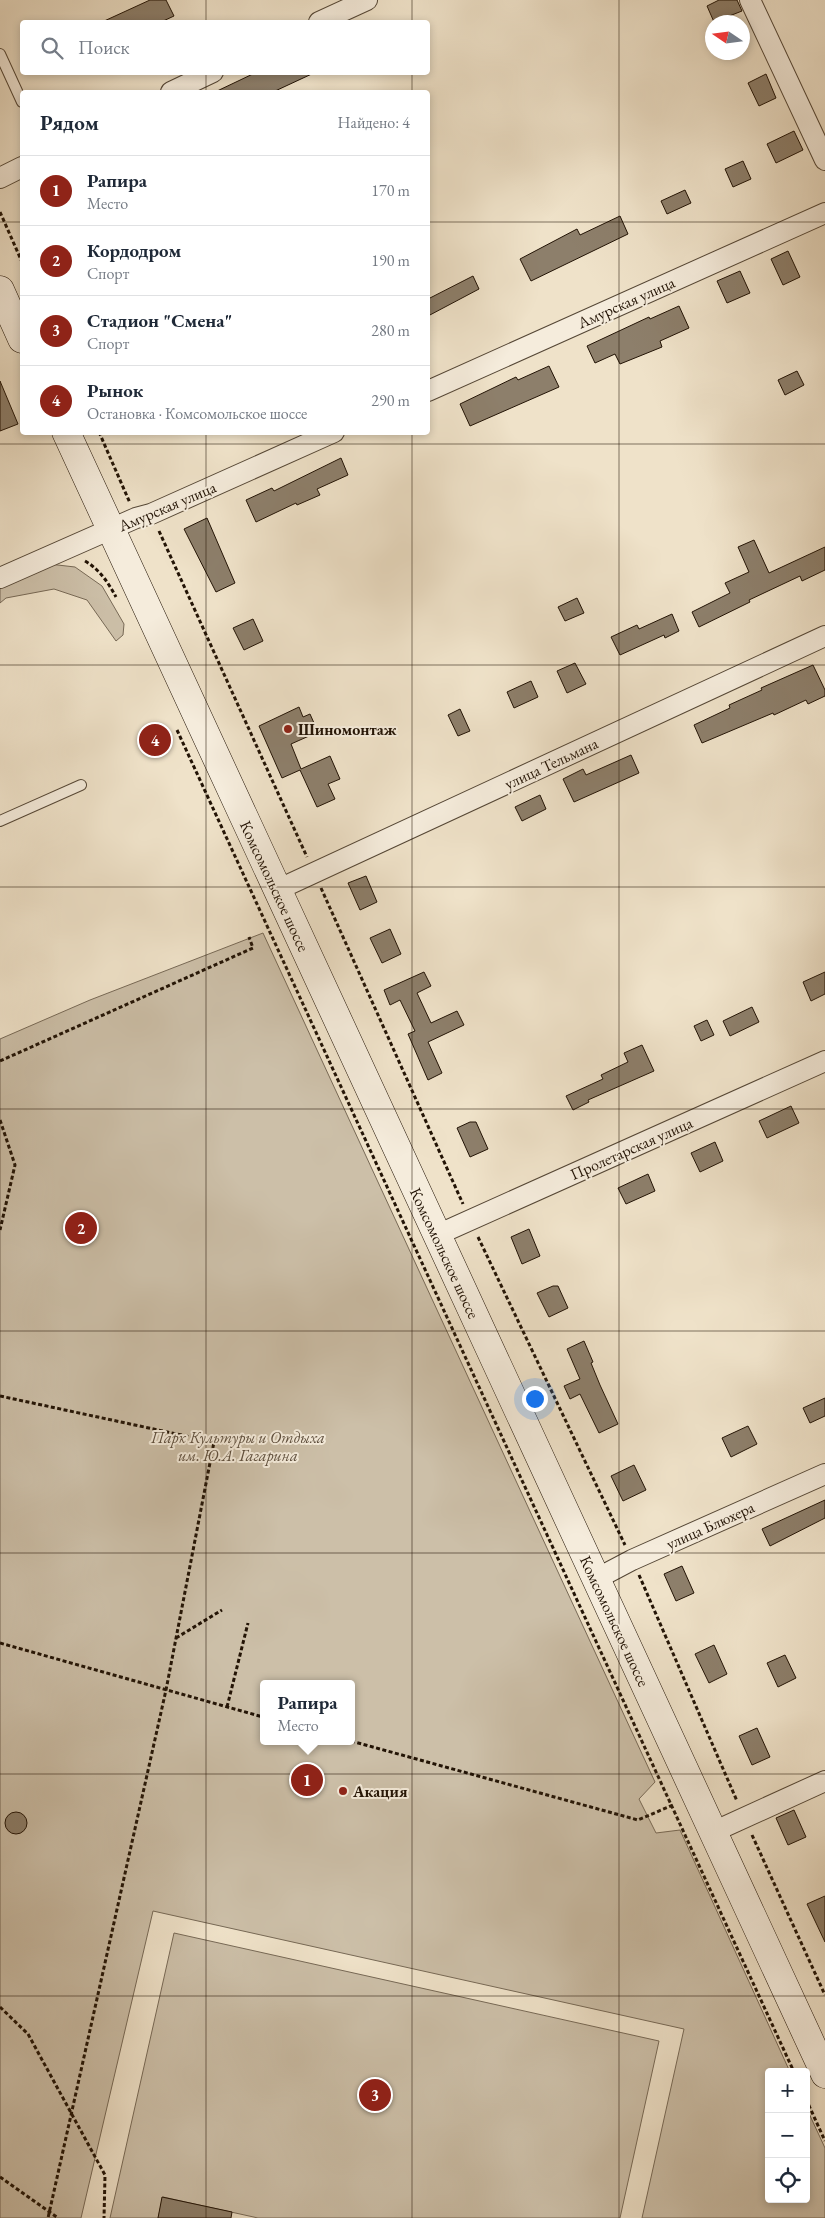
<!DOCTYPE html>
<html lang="ru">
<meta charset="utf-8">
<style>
body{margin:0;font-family:"EB Garamond",serif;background:#f6f6f7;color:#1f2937}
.controls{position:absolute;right:15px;bottom:15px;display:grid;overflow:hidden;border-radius:5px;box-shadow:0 2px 8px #0003}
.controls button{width:45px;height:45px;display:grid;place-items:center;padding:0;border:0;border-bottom:1px solid #e0e1e3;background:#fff;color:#1f2937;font:25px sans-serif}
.compass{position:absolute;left:705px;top:15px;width:45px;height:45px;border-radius:50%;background:#fff;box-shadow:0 2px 8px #0003;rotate:283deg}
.you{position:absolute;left:534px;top:1398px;width:18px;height:18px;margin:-12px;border:4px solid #fff;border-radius:50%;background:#1a73e8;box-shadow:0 0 0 8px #1a73e833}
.badge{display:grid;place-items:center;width:32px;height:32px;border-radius:50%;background:#8f2418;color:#fff;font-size:16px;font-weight:700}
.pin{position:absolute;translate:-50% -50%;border:2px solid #fff;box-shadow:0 1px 5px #0006}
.popup{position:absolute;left:260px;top:1680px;width:95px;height:65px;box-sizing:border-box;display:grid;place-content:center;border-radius:5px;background:#fff;filter:drop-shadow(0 1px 4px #0005);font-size:16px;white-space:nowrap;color:#747a83}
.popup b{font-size:19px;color:#1f2937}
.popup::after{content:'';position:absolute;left:50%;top:100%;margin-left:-10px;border:10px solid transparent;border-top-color:#fff}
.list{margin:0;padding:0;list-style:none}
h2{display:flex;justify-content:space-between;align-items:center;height:65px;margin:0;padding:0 20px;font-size:21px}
h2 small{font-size:16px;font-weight:400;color:#747a83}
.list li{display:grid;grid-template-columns:32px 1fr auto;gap:15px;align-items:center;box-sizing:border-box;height:70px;padding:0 20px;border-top:1px solid #e0e1e3}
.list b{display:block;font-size:19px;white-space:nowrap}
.list p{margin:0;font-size:16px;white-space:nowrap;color:#747a83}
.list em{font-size:16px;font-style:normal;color:#747a83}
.icon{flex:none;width:28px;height:28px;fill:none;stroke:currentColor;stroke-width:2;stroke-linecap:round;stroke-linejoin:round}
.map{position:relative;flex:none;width:825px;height:2218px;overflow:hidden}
.search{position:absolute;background:#fff;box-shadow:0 2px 8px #0003;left:20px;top:20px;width:410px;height:55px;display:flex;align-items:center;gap:12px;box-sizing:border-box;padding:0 18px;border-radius:5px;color:#747a83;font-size:19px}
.panel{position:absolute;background:#fff;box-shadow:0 2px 8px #0003;left:20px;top:90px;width:410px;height:345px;border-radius:5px}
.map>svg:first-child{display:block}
</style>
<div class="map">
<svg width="825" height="2218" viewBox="0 0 825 2218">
<rect width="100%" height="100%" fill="#efe2c9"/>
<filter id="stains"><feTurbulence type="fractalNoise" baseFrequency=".004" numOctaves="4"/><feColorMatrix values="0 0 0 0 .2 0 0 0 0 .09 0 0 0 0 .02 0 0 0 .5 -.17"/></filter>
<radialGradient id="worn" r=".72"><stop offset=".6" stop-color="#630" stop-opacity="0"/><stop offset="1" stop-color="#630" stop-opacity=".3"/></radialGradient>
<!-- green -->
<path fill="#ccbfa8" stroke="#776956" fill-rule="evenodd" d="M49 564 75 567 102 586 124 624 123 635 116 641 87 600 54 589 6 598 0 603V586Z
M263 933 655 1782 639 1799 656 1833 680 1830 790 2072H769V2199H806V2107L825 2148V2218H642L684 2029 153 1911 81 2218H0V1039L90 1000ZM263 1684H351V1741H263Z
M174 1933 659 2041 620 2218H258L163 2197 158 2218H110Z"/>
<!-- building -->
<path fill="#8d7f6b" stroke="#221305" d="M150 0H166L174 16 161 22H102Z
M719 0H737L742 11 714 22 707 6Z
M257 72H316L273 92H215Z
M766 74 776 98 759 106 748 83Z
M794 131 803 150 776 163 767 144Z
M743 161 751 179 733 187 725 169Z
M685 190 691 203 667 214 661 201Z
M620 216 628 234 531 281 520 259 577 229 580 235Z
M788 251 800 277 783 285 771 259Z
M740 271 750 293 727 303 717 281Z
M473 276 479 289 428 316V299Z
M679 306 689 328 660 341 662 347 620 364 615 354 595 363 587 346 649 317 650 319Z
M549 366 559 387 470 426 460 404 516 377 518 380Z
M797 371 804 385 785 395 778 380Z
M0 381 18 424 0 431Z
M341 458 348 475 317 489 320 495 297 505 296 503 256 522 246 500 272 488 274 491Z
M207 518 235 583 216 592 184 529Z
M754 540 769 573 825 547V570L802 581 800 576 749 600 750 602 699 627 692 612 730 593 725 583 749 572 738 547Z
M577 598 584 613 565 621 558 607Z
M672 614 679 631 665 638 664 635 620 655 611 637 637 625 639 629Z
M253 619 263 641 244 650 233 628Z
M575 663 586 684 567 693 557 671Z
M813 665 825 690V696L808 704 806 700 774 715 773 713 702 743 694 725 730 708 729 705 762 690 761 688Z
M531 681 538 697 514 708 507 692Z
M299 707 303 717 310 714 318 732 291 744 301 769 330 756 340 779 328 784 335 799 317 807 300 770 282 778 259 726Z
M460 709 470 731 458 736 448 715Z
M631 755 639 773 574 802 563 779 583 769 586 775Z
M540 795 546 809 522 821 515 807Z
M366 876 377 902 360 910 348 883Z
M390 929 401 954 382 963 370 938Z
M424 972 431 986 417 993 431 1023 457 1011 464 1025 428 1042 442 1073 428 1080 408 1034 415 1031 400 1000 390 1005 384 990Z
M825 972V994L811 1001 803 982Z
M752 1007 759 1022 730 1036 723 1021Z
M707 1020 714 1035 701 1041 694 1026Z
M642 1045 654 1071 588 1100 589 1102 573 1110 566 1096 603 1079 601 1075 628 1062 624 1053Z
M791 1106 799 1123 767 1138 759 1121Z
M470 1122H476L488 1149 470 1157 457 1128Z
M715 1142 723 1161 700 1172 691 1153Z
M648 1174 655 1191 626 1204 618 1188Z
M529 1229 540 1256 522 1264 511 1237Z
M553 1286H558L568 1308 549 1317 537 1293Z
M584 1341 593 1362 591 1363 600 1385 618 1424 599 1433 580 1394 570 1399 564 1386 580 1379 567 1349Z
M825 1398V1416L810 1423 803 1408Z
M748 1426 757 1444 731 1457 722 1438Z
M634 1465 646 1490 623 1501 611 1476Z
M825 1500V1518L770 1546 762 1529Z
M682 1566 694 1593 676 1601 664 1574Z
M714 1645 727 1674 709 1683 695 1654Z
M785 1655 796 1678 778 1687 767 1663Z
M757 1728 770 1757 752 1765 739 1736Z
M794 1810 806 1837 788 1845 776 1818Z
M5 1823a11 11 0 1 1 22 0a11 11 0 1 1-22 0Z
M825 1896V1942L807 1904Z
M162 2197 232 2212 231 2218H158Z"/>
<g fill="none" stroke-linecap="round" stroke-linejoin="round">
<!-- lane casing -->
<g stroke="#554736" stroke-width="12">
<path id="lane" d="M0 54 22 102
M0 821 81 785"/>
</g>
<!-- street casing -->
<g stroke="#554736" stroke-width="22">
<path id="street" d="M750 0 825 160
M319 22 367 0
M171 92 213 72
M0 178 22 167
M428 391 825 213
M0 578 136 518 151 514 334 432
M277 890 825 636
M437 1235 825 1061
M596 1579 632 1560 825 1474
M713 1832 825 1781"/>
</g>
<!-- secondary casing -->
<g stroke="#221305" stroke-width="29">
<path id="secondary" d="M0 290 22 339
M66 432 825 2074"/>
</g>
<!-- path -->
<path stroke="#221305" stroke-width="3" stroke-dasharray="4 2.5" stroke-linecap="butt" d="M0 212 22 262
M99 432 130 503
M159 531 307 857
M85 561C99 569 108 582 116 597
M177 730 794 2072
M321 888 463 1204
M0 1061 253 948 249 937
M0 1120 15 1165 0 1230
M478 1237 625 1545
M0 1396 214 1442 166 1690 48 2218
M639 1575 737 1801
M176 1638 222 1610
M0 1643 263 1717
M227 1707 248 1623
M351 1741 638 1820 673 1805
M752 1835 825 1995
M0 2007 28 2034 105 2175 104 2218
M806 2099 825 2141
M0 2177 58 2218"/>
<!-- lane -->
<use href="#lane" stroke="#f5ecdc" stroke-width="10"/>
<!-- street -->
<use href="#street" stroke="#f5ecdc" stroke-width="20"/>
<!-- secondary -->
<use href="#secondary" stroke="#f5ecdc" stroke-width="28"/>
</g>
<!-- grid -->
<path fill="none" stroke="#221305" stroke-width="1" stroke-opacity="0.55" d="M206 0V22M412 0V22M619 0V2218M206 72V92M412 72V92M0 222H22M428 222H825M206 432V2218M412 432V2218M0 444H825M0 665H825M0 887H825M0 1109H825M0 1331H825M0 1553H825M0 1774H825M0 1996H825"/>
<!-- markers -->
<g fill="#8f2418" stroke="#f5ecdc" stroke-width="2">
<circle cx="288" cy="729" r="5"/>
<circle cx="343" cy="1791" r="5"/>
</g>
<g text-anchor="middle" stroke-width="4" stroke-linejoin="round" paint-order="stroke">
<!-- street labels -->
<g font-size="16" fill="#221305" stroke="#f5ecdc">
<text transform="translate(626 302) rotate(-24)" y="6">Амурская улица</text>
<text transform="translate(167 506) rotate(-23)" y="6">Амурская улица</text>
<text transform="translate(551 763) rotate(-25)" y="6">улица Тельмана</text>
<text transform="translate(275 886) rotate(65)" y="6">Комсомольское шоссе</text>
<text transform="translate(631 1148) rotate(-24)" y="6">Пролетарская улица</text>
<text transform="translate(445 1253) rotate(65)" y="6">Комсомольское шоссе</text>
<text transform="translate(710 1525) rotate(-24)" y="6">улица Блюхера</text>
<text transform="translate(615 1621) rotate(65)" y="6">Комсомольское шоссе</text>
</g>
<!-- poi labels -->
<g font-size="16" font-weight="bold" fill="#221305" stroke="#f5ecdc" text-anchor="start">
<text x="298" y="735">Шиномонтаж</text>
<text x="353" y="1797">Акация</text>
</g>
<!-- park labels -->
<g font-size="16" font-style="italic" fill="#5e4f3e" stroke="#f5ecdc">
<text x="238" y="1443">Парк Культуры и Отдыха<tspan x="238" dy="18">им. Ю.А. Гагарина</tspan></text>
</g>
</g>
<rect width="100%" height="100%" filter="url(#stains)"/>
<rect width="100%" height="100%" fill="url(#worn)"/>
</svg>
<div class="controls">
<button>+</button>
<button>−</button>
<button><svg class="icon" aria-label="locate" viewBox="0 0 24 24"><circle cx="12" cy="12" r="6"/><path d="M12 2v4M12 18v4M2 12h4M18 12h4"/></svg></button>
</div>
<svg class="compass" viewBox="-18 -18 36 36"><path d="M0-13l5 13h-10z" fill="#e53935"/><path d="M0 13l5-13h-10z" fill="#747a83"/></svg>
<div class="you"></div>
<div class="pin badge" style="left:307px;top:1780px">1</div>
<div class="popup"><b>Рапира</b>Место</div>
<div class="pin badge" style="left:81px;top:1228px">2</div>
<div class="pin badge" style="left:375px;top:2095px">3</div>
<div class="pin badge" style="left:155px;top:740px">4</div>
<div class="search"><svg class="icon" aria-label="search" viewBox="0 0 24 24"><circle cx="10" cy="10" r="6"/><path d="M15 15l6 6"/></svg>Поиск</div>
<section class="panel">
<h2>Рядом<small>Найдено: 4</small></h2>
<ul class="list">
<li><span class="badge">1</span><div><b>Рапира</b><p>Место</p></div><em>170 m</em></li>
<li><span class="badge">2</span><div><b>Кордодром</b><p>Спорт</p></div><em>190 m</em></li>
<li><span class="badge">3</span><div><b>Стадион &quot;Смена&quot;</b><p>Спорт</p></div><em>280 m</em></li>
<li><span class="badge">4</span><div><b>Рынок</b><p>Остановка · Комсомольское шоссе</p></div><em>290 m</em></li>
</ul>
</section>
</div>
